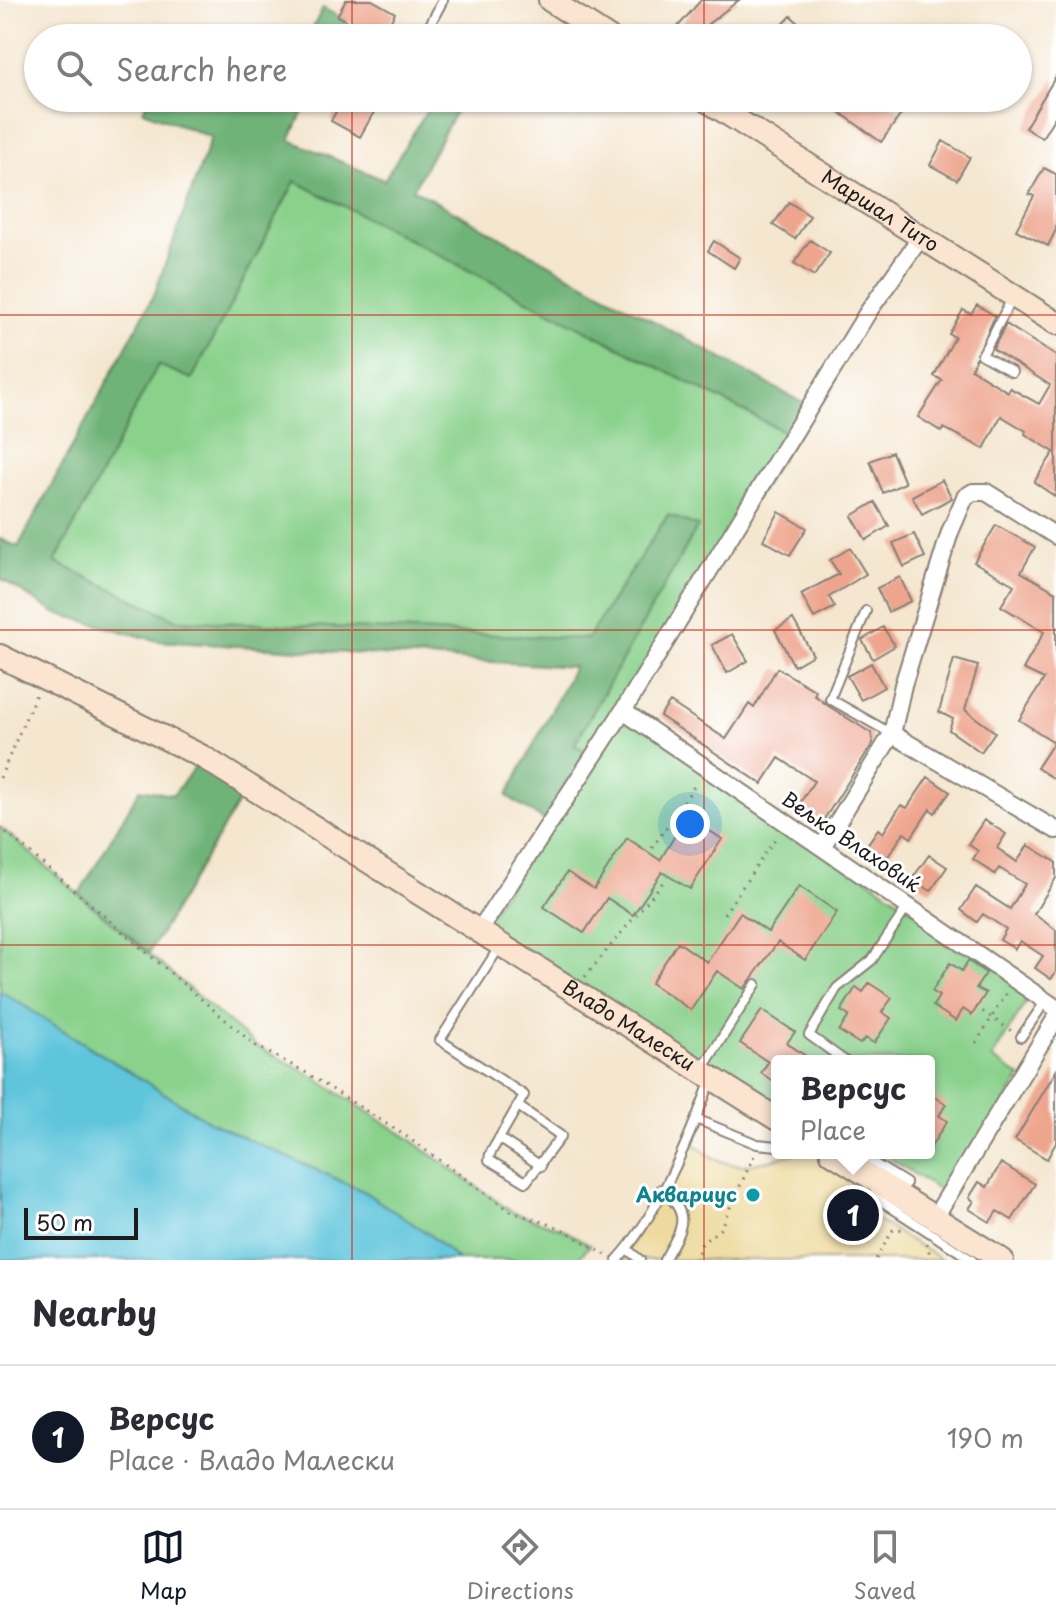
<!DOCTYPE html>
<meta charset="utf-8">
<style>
body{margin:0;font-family:"Playpen Sans",sans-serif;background:#f2f2f3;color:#2b2b33}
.scale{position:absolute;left:24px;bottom:20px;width:114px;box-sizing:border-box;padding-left:8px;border:4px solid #1c1c1c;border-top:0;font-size:22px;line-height:28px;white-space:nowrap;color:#1c1c1c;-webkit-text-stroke:6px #fff;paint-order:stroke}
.you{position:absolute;left:690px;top:824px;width:28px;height:28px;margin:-20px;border:6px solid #fff;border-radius:50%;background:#1a73e8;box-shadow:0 0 0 12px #1a73e833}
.badge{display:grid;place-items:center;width:52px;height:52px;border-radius:50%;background:#111827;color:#fff;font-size:26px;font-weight:700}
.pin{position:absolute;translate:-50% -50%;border:4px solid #fff;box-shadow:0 2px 8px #0006}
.popup{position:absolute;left:771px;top:1055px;width:164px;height:104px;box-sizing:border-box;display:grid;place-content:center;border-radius:8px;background:#fff;filter:drop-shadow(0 2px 6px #0005);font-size:26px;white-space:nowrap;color:#7c7c81}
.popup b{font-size:30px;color:#2b2b33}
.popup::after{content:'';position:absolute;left:50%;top:100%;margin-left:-16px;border:16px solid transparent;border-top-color:#fff}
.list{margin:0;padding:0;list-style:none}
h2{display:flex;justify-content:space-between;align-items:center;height:104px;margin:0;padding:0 32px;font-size:34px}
h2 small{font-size:26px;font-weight:400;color:#7c7c81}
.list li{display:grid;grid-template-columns:52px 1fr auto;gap:24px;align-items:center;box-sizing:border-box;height:144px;padding:0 32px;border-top:2px solid #e1e1e2}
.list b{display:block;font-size:30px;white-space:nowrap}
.list p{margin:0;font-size:26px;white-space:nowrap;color:#7c7c81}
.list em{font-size:26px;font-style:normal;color:#7c7c81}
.icon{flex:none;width:44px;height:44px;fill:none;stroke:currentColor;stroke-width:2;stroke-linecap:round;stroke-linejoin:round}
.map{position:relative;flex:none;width:1056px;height:1260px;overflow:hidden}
.search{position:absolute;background:#fff;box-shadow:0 2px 6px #0004;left:24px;right:24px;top:24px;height:88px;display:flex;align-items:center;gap:20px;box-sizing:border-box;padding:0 28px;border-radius:44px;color:#7c7c81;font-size:30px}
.sheet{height:248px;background:#fff}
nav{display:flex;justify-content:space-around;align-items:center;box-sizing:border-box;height:112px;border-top:2px solid #e1e1e2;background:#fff;font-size:22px;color:#7c7c81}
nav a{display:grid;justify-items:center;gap:4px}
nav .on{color:#111827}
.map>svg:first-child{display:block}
</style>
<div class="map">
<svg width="1056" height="1260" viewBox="0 0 1056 1260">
<rect width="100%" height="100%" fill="#fff"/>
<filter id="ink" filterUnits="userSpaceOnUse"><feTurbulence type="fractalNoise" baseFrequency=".0125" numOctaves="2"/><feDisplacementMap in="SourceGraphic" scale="16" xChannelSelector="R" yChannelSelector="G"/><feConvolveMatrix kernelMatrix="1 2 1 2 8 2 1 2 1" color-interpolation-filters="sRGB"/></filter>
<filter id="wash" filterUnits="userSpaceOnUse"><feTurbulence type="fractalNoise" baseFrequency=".006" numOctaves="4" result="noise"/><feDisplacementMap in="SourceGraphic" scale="32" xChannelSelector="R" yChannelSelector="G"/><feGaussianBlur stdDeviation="1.8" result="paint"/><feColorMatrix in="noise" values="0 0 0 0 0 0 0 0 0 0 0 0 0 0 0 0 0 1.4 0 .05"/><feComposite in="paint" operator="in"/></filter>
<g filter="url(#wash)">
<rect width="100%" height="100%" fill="#f4e6cf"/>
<!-- green -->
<path fill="#8ad18c" stroke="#537654" stroke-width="2" d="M295 181 794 437 623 710 1032 992 992 1058 1021 1077 948 1196 882 1153H929V1061H777V1119L479 931 593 755 574 746 697 527 668 515 587 639 177 620 55 562 158 364 192 378Z
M0 827 256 1046 306 1072 407 1137 512 1212 560 1228 590 1245 577 1260H0Z"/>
<!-- forest -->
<path fill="#6fb378" stroke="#46684a" stroke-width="2" d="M323 8 346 21 338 38H307Z
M149 98H258L271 104 275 98H309L290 140 384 180 435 98H455L461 102 413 189 812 408 794 437 295 181 192 379 158 365 55 562 177 620 587 639 668 515 698 526 574 745 594 755 550 824 507 796 574 667 158 641 55 613 0 578V539L18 547 154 295 211 137 143 111Z
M203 757 249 784 149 953 79 894 140 789 173 795Z"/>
<!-- sand -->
<path fill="#eeda9e" stroke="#857b5d" stroke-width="2" d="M689 1139C745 1194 769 1144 829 1153 840 1155 852 1166 861 1172L845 1201 942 1260H617L632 1243Z"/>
<!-- water -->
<path fill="#5ec5db" stroke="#3d707c" stroke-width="2" d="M0 991 212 1123 363 1191 430 1235 458 1260H0Z"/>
<g id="blocks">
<!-- building -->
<path fill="#eea58e" d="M346 0H372L395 13 382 38 337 16Z
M701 0H739L708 24 726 38H668Z
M791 16 814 38H770Z
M1056 76V115L1042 138 1025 128Z
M343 98 374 112 360 137 331 121Z
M841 98H881L902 113 881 142 834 108Z
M943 141 970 157 957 180 930 165Z
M1044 168 1056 174V230L1048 246 1016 230 1034 196 1029 194Z
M789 202 810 216 795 239 773 225Z
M810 240 830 253 814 276 794 263Z
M714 241 740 258 734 268 708 251Z
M977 305 995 316 971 369 1008 392 1010 388 1039 404 1050 385 993 349 1006 324 1056 356V497L1034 482 1054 452 1025 434 1026 431 1001 416 984 449 944 428 942 432 918 417 942 380 934 376 955 337 949 334 963 310 971 314Z
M892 452 905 483 883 493 870 461Z
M942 480 952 498 922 514 912 496Z
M875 502 889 526 866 540 852 516Z
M779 512 807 528 790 555 763 540Z
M996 525 1035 547 1021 572 1056 592V780L1037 768 1054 742 1019 720 1044 679 1023 669 1044 632 1001 606 1014 585 974 562Z
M914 534 925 557 904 567 893 543Z
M850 548 866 574 829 597 835 607 814 618 801 594 839 574 830 560Z
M900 577 911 601 888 612 877 588Z
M793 619 813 655 794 666 775 630Z
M883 627 895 646 873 659 862 640Z
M732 634 748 661 727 673 712 645Z
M954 659 978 666 965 710 995 732 981 752 949 730 953 719 939 712Z
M871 663 884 687 861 700 847 676Z
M777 668 816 691 814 695 827 705 871 733 873 743 821 824 797 808 814 781 779 758 762 784 660 716 670 702 726 739 749 704 754 708Z
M928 777 950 792 935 813 930 809 911 838 904 833 885 861 865 848 878 829 883 833 901 805 907 808Z
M687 816 722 839 690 889 662 872 633 915 607 898 584 933 544 907 567 872 594 889 627 838 660 860Z
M984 820 1006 834 997 848 1017 862 1028 845 1056 862V878L1034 914 1056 930V972L1051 979 1035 968 1043 956 1020 941 1015 949 1000 940 1006 929 983 914 977 922 961 910 976 887 1010 909 1025 884 999 868 995 874 973 859 978 851 968 844Z
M929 855 947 867 931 891 912 879Z
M799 886 837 912 805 960 778 942 744 989 717 971 691 1010 651 983 678 942 707 962 740 913 768 932Z
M968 961 986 973 976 988 986 993 972 1015 963 1009 956 1021 933 1006 939 996 932 991 950 963 962 971Z
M869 983 892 998 882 1012 891 1018 874 1043 865 1038 860 1044 839 1031 849 1016 841 1011 856 987 863 992Z
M762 1010 795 1032 787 1043 813 1061H777V1084L761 1073 768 1062 740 1043Z
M1056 1071V1143L1047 1159 1015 1140Z
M929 1093 946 1104 939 1116 947 1121 929 1150Z
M1001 1163 1035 1184 1012 1220 997 1211 990 1222 969 1209 974 1201 969 1198 979 1182 987 1187Z"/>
</g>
</g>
<g filter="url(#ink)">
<use href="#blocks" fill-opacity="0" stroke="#888176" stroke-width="2"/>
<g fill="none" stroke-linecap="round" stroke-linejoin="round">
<!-- lane casing -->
<g stroke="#888176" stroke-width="12">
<path id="lane" d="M423 38 443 0
M1012 372 982 355 1013 297
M866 611 830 699 892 734
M500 946 440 1040 524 1095 490 1154 489 1160 526 1182 561 1136 518 1106
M1021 1037 1045 1002
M845 1061 809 1035 837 988 872 960 908 906
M701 1071 756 984
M696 1119 757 1144 777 1146
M499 1138 541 1166
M857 1153 906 1183 899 1194
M661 1189C693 1215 682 1228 664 1260
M874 1189 884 1203 972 1260
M627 1249 640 1260
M617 1260C659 1214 689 1138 711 1080"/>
</g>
<!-- street casing -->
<g stroke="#888176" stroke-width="20">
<path id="street" d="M623 711 1056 1008
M892 734 1056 830
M822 847 892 734 903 685 950 532 965 497 973 492H986L1056 536
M479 931 623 711 868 312 921 237
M935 1217 1056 1018"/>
</g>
<!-- secondary casing -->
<g stroke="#888176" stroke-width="26">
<g id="secondary">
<path d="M550 0 609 38"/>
<path id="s1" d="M703 98 1056 323"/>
<path id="s2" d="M0 656 203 757 777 1119"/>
<path d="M832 1153 1002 1260"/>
</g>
</g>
<!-- path -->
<path stroke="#888176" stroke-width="3" stroke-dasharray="2 6" stroke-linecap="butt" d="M0 778 36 694
M0 827 256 1046 305 1072 407 1137 512 1212 560 1228 608 1256
M652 848 697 782
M724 914 777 836
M585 977 664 881
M976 1007 1013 1032
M976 1043 1008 991
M876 1259 893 1230 904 1229
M695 1260 702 1243 720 1229 754 1156
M926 1260 929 1252 927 1243"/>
<!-- lane -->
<use href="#lane" stroke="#fff" stroke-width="8"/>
<!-- street -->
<use href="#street" stroke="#fff" stroke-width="16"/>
<!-- secondary -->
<use href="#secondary" stroke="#fce5d0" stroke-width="22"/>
</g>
</g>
<!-- grid -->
<path fill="none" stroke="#c8321e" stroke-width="2" stroke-opacity="0.55" d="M352 0V38M704 0V38M352 98V1260M704 98V1260M0 315H1056M0 630H1056M0 945H1056"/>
<!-- markers -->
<circle fill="#0f9aa8" stroke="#fff" stroke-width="3" cx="753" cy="1195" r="8"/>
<g text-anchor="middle" stroke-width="6" stroke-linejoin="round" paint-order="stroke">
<!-- street labels -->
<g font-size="20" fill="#1c1c1c" stroke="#fff">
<text dy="7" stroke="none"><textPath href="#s1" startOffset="210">Маршал Тито</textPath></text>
<text transform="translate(851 842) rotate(34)" y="7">Вељко Влаховиќ</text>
<text dy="7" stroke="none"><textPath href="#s2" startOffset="730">Владо Малески</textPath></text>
</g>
<!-- culture labels -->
<g font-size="20" font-weight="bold" fill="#0d838f" stroke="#fff" text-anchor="end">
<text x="737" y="1202">Аквариус</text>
</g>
</g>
</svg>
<div class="scale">50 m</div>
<div class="you"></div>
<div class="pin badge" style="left:853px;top:1215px">1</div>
<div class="popup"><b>Версус</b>Place</div>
<div class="search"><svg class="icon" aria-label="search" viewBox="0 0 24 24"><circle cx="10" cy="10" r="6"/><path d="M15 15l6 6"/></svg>Search here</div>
</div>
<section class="sheet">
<h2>Nearby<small></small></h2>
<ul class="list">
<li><span class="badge">1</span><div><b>Версус</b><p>Place · Владо Малески</p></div><em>190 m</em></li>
</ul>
</section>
<nav>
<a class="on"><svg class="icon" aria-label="map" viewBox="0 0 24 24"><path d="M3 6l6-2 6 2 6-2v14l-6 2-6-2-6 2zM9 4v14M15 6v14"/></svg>Map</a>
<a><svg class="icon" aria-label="directions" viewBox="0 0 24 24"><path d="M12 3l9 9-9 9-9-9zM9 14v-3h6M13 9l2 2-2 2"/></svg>Directions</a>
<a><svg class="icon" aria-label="saved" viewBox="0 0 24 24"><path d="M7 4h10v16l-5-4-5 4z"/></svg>Saved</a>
</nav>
